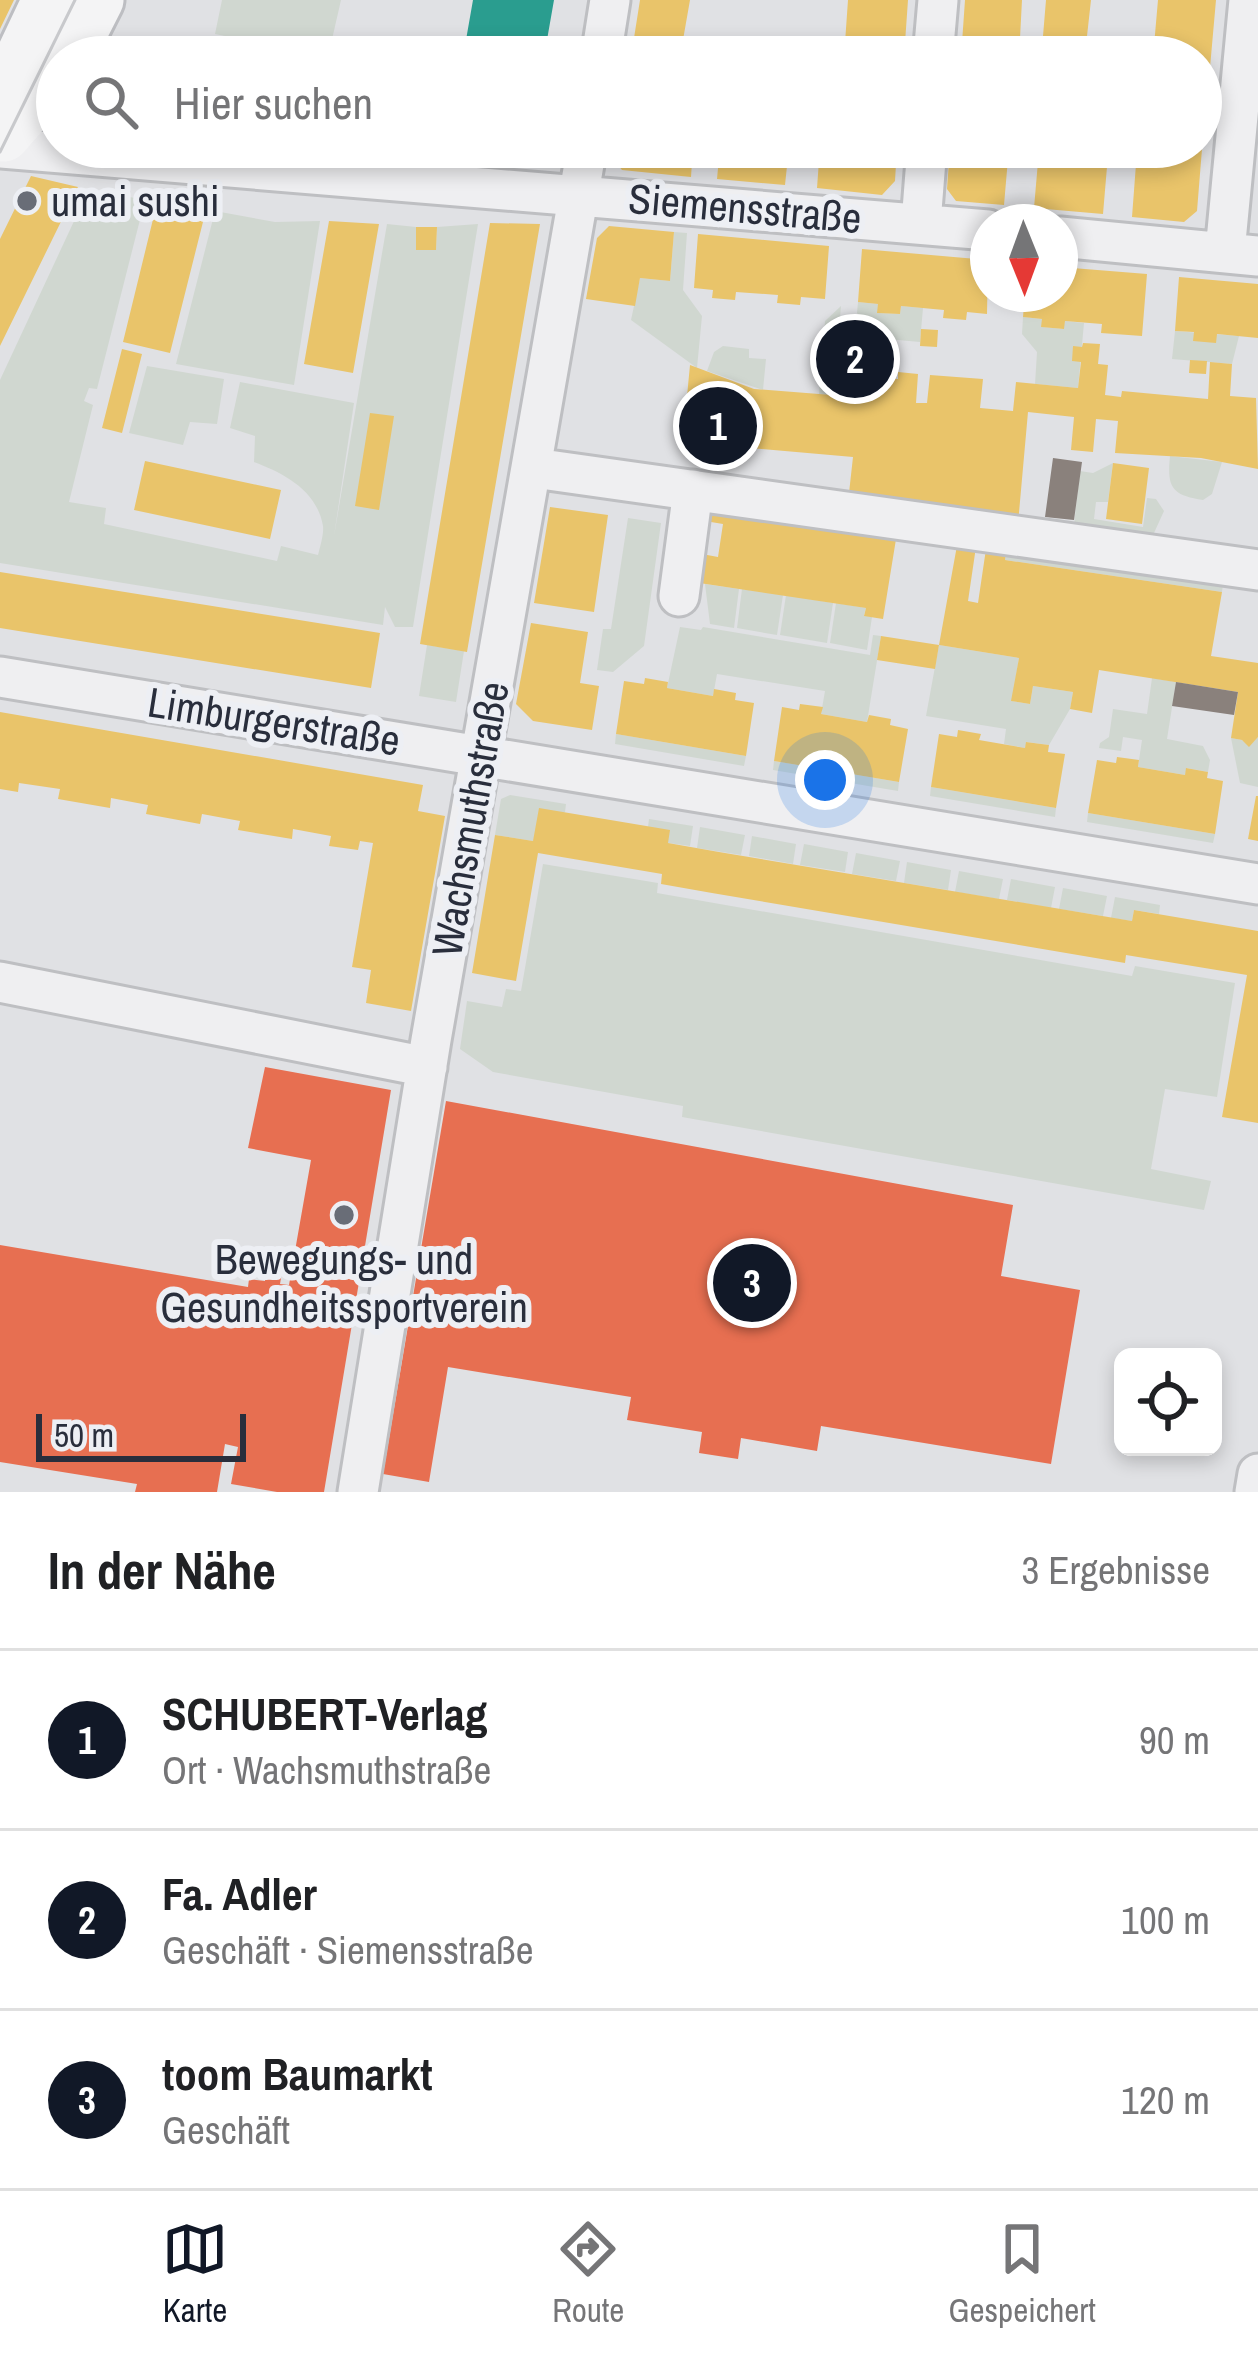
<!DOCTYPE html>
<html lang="de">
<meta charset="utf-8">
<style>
body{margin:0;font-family:"Archivo Narrow",sans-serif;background:#f2f2f2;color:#202124}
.controls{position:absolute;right:36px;bottom:36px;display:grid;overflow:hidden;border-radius:18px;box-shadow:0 6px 18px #0003}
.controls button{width:108px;height:108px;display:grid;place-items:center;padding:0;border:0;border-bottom:3px solid #e0e0e0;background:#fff;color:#202124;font:60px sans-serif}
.compass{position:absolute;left:970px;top:204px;width:108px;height:108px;border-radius:50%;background:#fff;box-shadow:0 6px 18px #0003;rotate:179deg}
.scale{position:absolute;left:36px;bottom:30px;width:210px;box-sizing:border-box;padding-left:12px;border:6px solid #292e3c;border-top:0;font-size:33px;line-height:42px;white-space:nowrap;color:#292e3c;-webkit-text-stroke:9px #edeff4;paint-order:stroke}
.you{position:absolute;left:825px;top:780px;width:42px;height:42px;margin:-30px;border:9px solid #fff;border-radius:50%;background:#1a73e8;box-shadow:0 0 0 18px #1a73e833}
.badge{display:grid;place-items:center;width:78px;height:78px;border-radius:50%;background:#111827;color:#fff;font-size:39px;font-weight:700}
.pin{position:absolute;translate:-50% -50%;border:6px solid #fff;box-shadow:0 3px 12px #0006}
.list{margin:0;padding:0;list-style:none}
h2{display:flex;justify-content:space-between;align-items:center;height:156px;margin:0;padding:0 48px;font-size:51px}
h2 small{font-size:39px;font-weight:400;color:#757577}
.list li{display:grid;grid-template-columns:78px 1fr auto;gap:36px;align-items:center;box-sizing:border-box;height:180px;padding:0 48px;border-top:3px solid #e0e0e0}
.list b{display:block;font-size:45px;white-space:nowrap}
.list p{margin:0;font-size:39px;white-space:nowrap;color:#757577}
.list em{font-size:39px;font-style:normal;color:#757577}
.icon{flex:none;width:66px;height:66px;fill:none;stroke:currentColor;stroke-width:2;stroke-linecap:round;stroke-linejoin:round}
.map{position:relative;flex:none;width:1258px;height:1492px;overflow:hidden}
.search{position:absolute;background:#fff;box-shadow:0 6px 18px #0003;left:36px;right:36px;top:36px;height:132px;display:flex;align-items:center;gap:30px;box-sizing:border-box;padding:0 42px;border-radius:66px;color:#757577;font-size:45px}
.sheet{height:696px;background:#fff}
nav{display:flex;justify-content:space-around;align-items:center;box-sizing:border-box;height:168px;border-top:3px solid #e0e0e0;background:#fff;font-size:33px;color:#757577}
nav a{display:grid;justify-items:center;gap:6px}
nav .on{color:#111827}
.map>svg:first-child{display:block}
</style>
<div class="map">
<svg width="1258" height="1492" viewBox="0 0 1258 1492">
<rect width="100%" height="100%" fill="#e0e1e4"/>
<!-- green -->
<path fill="#d0d7d0" d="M222 0H341L328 57 215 34Z
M89 189 145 200 97 389 89 388 84 401 93 405 69 502 106 508 104 524 277 561 281 546 318 555C320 547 324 534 323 526 317 490 283 473 254 462L255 436 230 428 240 382 354 403 334 536 387 224 416 227V250H436L437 227 478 224 413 627H395L385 607 383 625 0 563V380Z
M215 211 275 222 320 221 294 385 176 364Z
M674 232 687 233 683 290 702 316 697 368 631 320 640 278 670 281Z
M858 302 878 304V313L900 314 901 306 923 308 920 342 876 338 857 313Z
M841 306 833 395 819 394 825 321Z
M1023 317 1042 319V327L1063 329 1065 321 1084 323 1078 388 1035 384 1037 352 1022 334Z
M1175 331 1239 336 1232 364 1172 359Z
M723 346 749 349V358L766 359 763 390 707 371 714 352Z
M147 366 224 379 217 424 190 422 183 445 129 433Z
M1170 456 1222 462 1212 494 1203 500C1171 495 1167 487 1170 456Z
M1113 463 1108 502H1096L1094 519 1143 527 1147 498 1156 499 1164 511 1149 544 1073 534 1080 471 1093 473Z
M628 518 661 523 644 646 613 672 597 670 603 629H611Z
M1007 545 1224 576 1222 592 1005 560Z
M705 584 739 589 734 628 710 624Z
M742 589 783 595 777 635 737 628Z
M786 595 833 603 827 643 780 635Z
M836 603 866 608 864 615 872 617 867 650 830 643Z
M680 627 701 630 703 627 870 655 873 635 881 636 867 722 821 714 825 691 717 674 713 696 667 688Z
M427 645 464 651 456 702 419 696Z
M939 645 1019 658 1012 701 1030 704 1033 686 1073 692 1070 709 1049 745 1027 742 1025 748 1004 744 1006 729 926 716Z
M1152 678 1176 682 1167 739 1203 746 1210 760 1208 772 1187 768 1185 775 1138 767 1142 740 1123 737 1121 751 1099 748 1100 743 1109 737 1113 709 1147 714Z
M616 734 746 756 744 766 615 744Z
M1258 737V787L1240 783 1231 738 1242 740 1249 746Z
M774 761 899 782 898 791 773 770Z
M931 787 1056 808 1055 817 930 796Z
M510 795 566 804 565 812 533 841 495 835 501 799Z
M1088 813 1215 834 1213 843 1087 822Z
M649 819 693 826 690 846 668 843 648 827Z
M700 827 745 835 741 855 697 848Z
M752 836 796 844 793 864 749 856Z
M804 844 848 852 845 872 800 865Z
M856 853 900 861 896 881 852 874Z
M907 862 951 870 948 890 904 883Z
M543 864 658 883 657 893 1132 976 1135 966 1235 983 1217 1097 1165 1089 1151 1169 1211 1181 1204 1210 682 1117 683 1106 493 1072 460 1049 467 1001 502 1007 506 989 521 991Z
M959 871 1003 879 999 899 955 892Z
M1011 879 1055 887 1051 908 1007 900Z
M1063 888 1107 896 1103 916 1059 909Z
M1115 897 1160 905 1159 914 1134 910 1132 921 1111 918Z"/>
<!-- homes -->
<path fill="#e9c46a" d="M0 0H14L0 29Z
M640 0H690L680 57H631Z
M848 0H908L904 57H844Z
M965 0H1022L1019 57H961Z
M1046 0H1091L1086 45 1110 47 1109 57H1085L1086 53 1042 48Z
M1158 0H1216L1208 90 1201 89V57H1153Z
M616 147H693L691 177 622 170 614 160Z
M720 147H789L785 185 717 179Z
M820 147H897L895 181 882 195 817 188Z
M950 147H1009L1004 205 956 201 947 189Z
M1149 147 1202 149 1197 211 1184 222 1132 217 1136 164 1148 165Z
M1039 150 1108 155 1103 214 1034 208Z
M31 176 78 187 0 346V239Z
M157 203 206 210 170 353 123 342Z
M329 221 379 224 353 373 304 364Z
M490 223 540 224 467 652 420 644Z
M609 226 674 232 670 281 640 278 635 306 586 299 597 238Z
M416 227H437L436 250H416Z
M698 234 829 246 825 299 801 297 800 305 777 303 778 295 736 292 735 300 712 298 713 290 694 288Z
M862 249 988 260 987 314 967 312 966 320 943 318 944 310 901 306 900 314 877 313 878 304 858 302Z
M1060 267 1147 274 1142 336 1101 333 1102 324 1065 321 1064 329 1041 327 1042 319 1023 317 1025 294H1060Z
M1179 277 1258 284V338L1217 334 1216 343 1193 341 1194 332 1175 331Z
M921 329 938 330 937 347 920 346Z
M1083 343 1100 344 1098 364 1108 365 1105 395 1121 397 1122 391 1208 399 1210 362 1232 364 1230 396 1256 398 1258 469 1201 458 1115 453 1118 421 1096 419 1093 452 1071 450 1074 417 1028 412 1016 546 1007 545 1005 560 1222 592 1211 656 1258 663V737L1249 747 1242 740 1231 738 1238 692 1099 670 1092 713 1070 709 1073 692 1033 686 1030 704 1011 701 1019 658 939 645 958 540H977L968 601 978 603 990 522 848 502 853 457 751 448V454L682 448 690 365 754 389 857 397 859 376 898 379V372L918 374 916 403H927L930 375 983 379 980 408 1013 411 1016 382 1078 388 1081 362 1072 361 1073 346 1082 347Z
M122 349 142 354 122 433 102 428Z
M1190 360 1207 361 1206 374 1189 373Z
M370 413 394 416 379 510 355 506Z
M145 461 281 490 270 539 134 510Z
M1113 463 1149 468 1142 524 1106 519Z
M701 504 897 533 883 619 864 616 866 608 686 581 691 552 718 557 723 524 699 520Z
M550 507 608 515 594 612 534 603Z
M0 572 380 633 371 688 0 628Z
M531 623 588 632 580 683 599 686 592 730 533 721 516 704Z
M881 636 939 645 935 669 877 660Z
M645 678 668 682 667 688 713 696 714 689 736 693 735 700 754 703 746 756 616 734 624 681 644 684Z
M800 704 823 707 821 714 867 722 869 715 891 719 890 725 908 729 899 782 774 761 782 707 799 710Z
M0 712 423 785 418 811 445 816 411 1011 366 1003 371 970 352 967 373 843 360 841 358 850 329 846 331 836 293 829 292 839 238 830 240 821 202 814 200 824 146 814 148 805 111 798 110 808 58 799 60 789 19 783 18 792 0 789Z
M958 730 981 734 979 740 1025 748 1026 742 1049 745 1048 752 1065 754 1056 808 931 787 939 734 957 737Z
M1117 757 1139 760 1138 767 1185 775 1186 768 1208 772 1207 778 1223 781 1215 834 1088 813 1097 760 1116 763Z
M1256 796H1258V841L1248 839Z
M539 808 670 830 668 843 719 852 1132 921 1134 910 1258 931V1123L1222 1117 1247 975 1126 955 1125 963 712 893 661 884 662 874 538 853 516 981 472 973 495 835 533 841Z"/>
<!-- shops -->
<path fill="#e76f51" d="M836 351 861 353 857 397 833 395Z
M265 1067 391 1090 324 1492H277L231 1484 238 1447 225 1444 217 1492H135L137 1484 0 1462V1245L248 1287 249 1279 265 1281 267 1269 282 1272 280 1284 289 1285 311 1160 248 1148Z
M446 1101 1013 1205 1001 1276 1080 1290 1051 1464 821 1426 817 1451 741 1438 738 1459 699 1453 702 1432 627 1420 631 1397 448 1367 429 1482 383 1474Z"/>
<!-- schools -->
<path fill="#2a9d8f" d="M473 0H554L544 57H463Z
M432 147H450L449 156 431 154Z"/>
<!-- industry -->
<path fill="#8a817c" d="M1053 458 1082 462 1074 520 1045 517Z
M1176 682 1238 692 1234 715 1172 706Z"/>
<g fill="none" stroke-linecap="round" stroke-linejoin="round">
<!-- minor casing -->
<g stroke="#bebfc2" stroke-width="45">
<path id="minor" d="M601 57 610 0
M933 57 938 0
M0 148 988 230
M921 223 927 147
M1060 237 1258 256
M1225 252 1249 0
M534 468 1258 570
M679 596 693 490
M0 677 1258 884
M0 982 427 1067
M358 1492 431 1040 587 147
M1255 1492 1258 1474"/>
</g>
<!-- major casing -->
<g stroke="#bdbec2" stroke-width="57">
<path id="major" d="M69 57 98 0
M0 128 20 59 48 0
M4 136 57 75"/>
</g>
<!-- minor -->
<use href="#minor" stroke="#efeff1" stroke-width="39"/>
<!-- major -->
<use href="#major" stroke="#f4f4f5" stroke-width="51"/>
<!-- tram -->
<path stroke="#c8c9cc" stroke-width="3" d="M0 152 75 0"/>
</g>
<!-- markers -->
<g fill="#696d77" stroke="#edeff4" stroke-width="4.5">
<circle cx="27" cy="201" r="12"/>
<circle cx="344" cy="1215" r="12"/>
</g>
<g text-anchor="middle" stroke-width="12" stroke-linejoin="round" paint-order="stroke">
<!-- poi labels -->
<g font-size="42" fill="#292e3c" stroke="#edeff4" text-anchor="start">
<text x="51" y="216">umai sushi</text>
<text x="344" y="1274" text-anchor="middle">Bewegungs- und<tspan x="344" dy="48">Gesundheitssportverein</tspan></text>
</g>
<!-- street labels -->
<g font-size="42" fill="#292e3c" stroke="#edeff4">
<text transform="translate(745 208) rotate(5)" y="15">Siemensstraße</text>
<text transform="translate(274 721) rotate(9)" y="15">Limburgerstraße</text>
<text transform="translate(470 819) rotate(-80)" y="15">Wachsmuthstraße</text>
</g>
</g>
</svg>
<div class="controls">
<button><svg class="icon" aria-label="locate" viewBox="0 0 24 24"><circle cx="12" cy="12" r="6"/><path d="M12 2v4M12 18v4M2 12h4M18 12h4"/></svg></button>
</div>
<svg class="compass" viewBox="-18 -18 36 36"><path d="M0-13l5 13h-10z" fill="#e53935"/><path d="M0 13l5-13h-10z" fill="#757577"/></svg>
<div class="scale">50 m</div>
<div class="you"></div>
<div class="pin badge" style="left:718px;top:426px">1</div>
<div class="pin badge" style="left:855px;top:359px">2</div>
<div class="pin badge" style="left:752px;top:1283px">3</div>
<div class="search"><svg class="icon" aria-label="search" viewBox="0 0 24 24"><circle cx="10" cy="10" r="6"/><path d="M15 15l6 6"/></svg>Hier suchen</div>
</div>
<section class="sheet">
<h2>In der Nähe<small>3 Ergebnisse</small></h2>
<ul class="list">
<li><span class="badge">1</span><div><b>SCHUBERT-Verlag</b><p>Ort · Wachsmuthstraße</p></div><em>90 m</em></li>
<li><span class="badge">2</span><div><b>Fa. Adler</b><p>Geschäft · Siemensstraße</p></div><em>100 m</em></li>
<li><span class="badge">3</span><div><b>toom Baumarkt</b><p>Geschäft</p></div><em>120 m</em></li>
</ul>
</section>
<nav>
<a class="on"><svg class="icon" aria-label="map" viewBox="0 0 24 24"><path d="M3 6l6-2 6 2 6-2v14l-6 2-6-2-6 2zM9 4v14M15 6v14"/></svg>Karte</a>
<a><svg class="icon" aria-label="directions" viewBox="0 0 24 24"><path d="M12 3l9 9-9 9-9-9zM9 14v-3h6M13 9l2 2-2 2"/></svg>Route</a>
<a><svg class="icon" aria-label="saved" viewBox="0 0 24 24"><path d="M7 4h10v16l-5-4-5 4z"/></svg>Gespeichert</a>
</nav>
